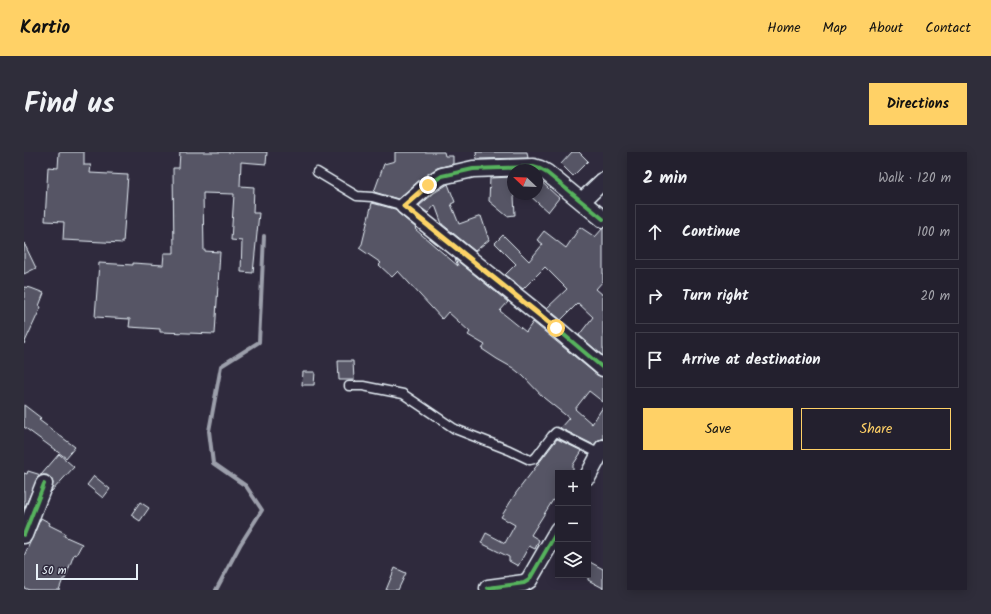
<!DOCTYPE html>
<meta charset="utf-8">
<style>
body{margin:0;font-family:Kalam,sans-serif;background:#2f2d3a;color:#f1f3f6}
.controls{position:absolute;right:12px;bottom:12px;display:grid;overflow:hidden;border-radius:0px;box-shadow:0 2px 10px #0003}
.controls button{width:36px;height:36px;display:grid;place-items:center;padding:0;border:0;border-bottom:1px solid #403e4a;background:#23202e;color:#f1f3f6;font:20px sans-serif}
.compass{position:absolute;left:483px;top:12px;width:36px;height:36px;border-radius:50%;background:#23202e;box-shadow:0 2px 10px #0003;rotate:293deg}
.scale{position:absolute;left:12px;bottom:10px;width:102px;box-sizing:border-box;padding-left:4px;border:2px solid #e8f1f8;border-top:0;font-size:11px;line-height:14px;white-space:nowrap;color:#e8f1f8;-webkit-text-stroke:3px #2f2a3d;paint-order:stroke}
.stop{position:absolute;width:12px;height:12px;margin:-9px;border:3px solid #ffd166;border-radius:50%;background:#fff}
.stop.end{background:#ffd166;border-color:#fff;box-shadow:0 1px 4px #0008}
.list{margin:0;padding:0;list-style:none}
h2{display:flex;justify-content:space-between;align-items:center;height:52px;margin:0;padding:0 16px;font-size:17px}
h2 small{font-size:13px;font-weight:400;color:#a3a3aa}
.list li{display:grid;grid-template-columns:26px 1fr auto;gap:12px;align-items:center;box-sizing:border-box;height:56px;margin:0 8px 8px;padding:0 8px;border:1px solid #403e4a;border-radius:0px}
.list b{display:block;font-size:15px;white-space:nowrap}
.list em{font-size:13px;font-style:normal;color:#a3a3aa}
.actions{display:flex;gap:8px;padding:12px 16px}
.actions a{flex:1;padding:9px 0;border:1px solid #ffd166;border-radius:0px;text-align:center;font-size:14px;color:#ffd166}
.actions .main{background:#ffd166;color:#111}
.icon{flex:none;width:22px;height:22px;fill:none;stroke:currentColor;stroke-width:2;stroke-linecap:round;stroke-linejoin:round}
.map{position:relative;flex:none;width:579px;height:438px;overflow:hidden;border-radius:0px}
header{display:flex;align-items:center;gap:24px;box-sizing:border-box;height:56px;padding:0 20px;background:#ffd166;color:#111}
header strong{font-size:19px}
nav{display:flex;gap:22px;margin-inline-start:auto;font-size:14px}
.intro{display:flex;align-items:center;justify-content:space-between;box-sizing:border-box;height:96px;padding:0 24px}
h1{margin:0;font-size:28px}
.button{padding:10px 18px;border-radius:0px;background:#ffd166;color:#111;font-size:14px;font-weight:700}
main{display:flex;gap:24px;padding:0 24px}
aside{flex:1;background:#23202e;border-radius:0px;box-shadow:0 2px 10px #0003}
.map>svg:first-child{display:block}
</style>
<header>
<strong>Kartio</strong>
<nav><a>Home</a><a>Map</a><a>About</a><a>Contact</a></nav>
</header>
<div class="intro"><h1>Find us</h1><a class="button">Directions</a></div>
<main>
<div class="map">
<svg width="579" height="438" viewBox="0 0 579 438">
<rect width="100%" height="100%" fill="#2f2a3d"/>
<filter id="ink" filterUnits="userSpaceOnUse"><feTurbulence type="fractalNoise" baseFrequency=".025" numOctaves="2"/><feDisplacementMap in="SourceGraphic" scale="8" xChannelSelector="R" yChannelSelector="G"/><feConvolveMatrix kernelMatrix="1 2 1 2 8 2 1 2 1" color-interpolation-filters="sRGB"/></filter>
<g filter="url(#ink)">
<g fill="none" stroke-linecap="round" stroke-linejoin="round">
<!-- stream -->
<path stroke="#9c9fab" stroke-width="4" d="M192 438 216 393 238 358 222 334 189 311 185 279 197 214 235 190 240 84"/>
</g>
<!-- building -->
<path fill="#575565" stroke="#e8f1f8" d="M35 0H60V13H67L66 21 104 23 99 91 39 88 40 70 21 69 24 15 34 16Z
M156 0H243L242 12 217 10 216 34 230 35 229 61H235L229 121 217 120 218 89 207 88 210 42 179 41 180 99 196 100 191 182 136 180V177L105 175 106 167 71 165 75 111 109 113V111L139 113 140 101H150L149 16H155Z
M371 0H420L421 4H429V12L413 16 398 26 374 47 350 40 360 12 371 9Z
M452 0H503L504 6 453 7Z
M548 0H555L564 9 549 24 537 12Z
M489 25 491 63 483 64 465 49 466 26Z
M513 26 535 46 524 60 504 42H513Z
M424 32 431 50 427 52 435 72 457 64 465 88 451 99 418 72 411 53 404 61 395 54 410 41Z
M348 51 371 57 374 61 392 76 391 77 434 114 431 107 484 150 476 159 502 180 509 170 573 223 579 225V250L565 239 551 257 568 272 579 255V287L574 288 570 293 536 276 545 266 520 246 499 224 489 216 473 207 458 197 461 193 444 183 446 180 424 160 418 167 374 119 368 125 355 113 357 111 335 96 338 92Z
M556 75 571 85 579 76V129L572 137 579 143V204L555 183 569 165 554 151 537 168 523 156 543 137 521 115 499 137 481 123 492 112 471 91 479 83 505 109 519 92 513 88 520 79 542 96Z
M0 91 12 116 0 122Z
M0 135 7 136 20 141 15 154 17 155 0 192Z
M314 209H329L330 228H315Z
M279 220H291L290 233H278Z
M0 253 17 266 15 268 51 295 42 306 0 275Z
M533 287 558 299 549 313V321H534V351L529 348 507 383 515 388 511 397 505 394 494 414 485 409V405L457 391 462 381 481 391 491 373 477 365 492 341Z
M35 302 50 315 27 340 29 331 27 326 23 323H19L14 325 0 357V321L3 322 4 319 17 323Z
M70 324 86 337 79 346 63 333Z
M116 350 125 356 116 369 107 363Z
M17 366 26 371 25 373 41 381 40 384 58 392 52 403 50 402 41 427H39L35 438H5L0 436V404Z
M564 409 579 417V436L564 428Z
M371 416 382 421 374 438H362Z"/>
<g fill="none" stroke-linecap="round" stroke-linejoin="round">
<!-- service casing -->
<g stroke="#e8f1f8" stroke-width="11">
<path id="service" d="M293 20 333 44 348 45 380 54
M325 234H339L379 242 431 277 485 298 506 308 510 307 513 304 528 284 532 280 576 302"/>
</g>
<!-- minor casing -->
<g stroke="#e8f1f8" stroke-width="19">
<path id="minor" d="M558 49 579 29
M579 67 523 21 516 17 509 15 449 17 418 24 404 33 380 54 532 176 579 216
M564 324 579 296
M0 383 20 332
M464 436 500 431 505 428 534 378"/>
</g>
<!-- service -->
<use href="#service" stroke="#2f2a3d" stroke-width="8"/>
<!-- minor -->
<use href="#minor" stroke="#2f2a3d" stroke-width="16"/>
<!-- cycleway casing -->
<g stroke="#2f2a3d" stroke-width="6">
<path id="cycleway" d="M579 67 523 21 516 17 509 15 449 17 418 24 404 33 380 54 532 176 579 216
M0 383 20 332
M464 436 500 431 505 428 534 378"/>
</g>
<!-- cycleway -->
<use href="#cycleway" stroke="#56b35d" stroke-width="4"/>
</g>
</g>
<g fill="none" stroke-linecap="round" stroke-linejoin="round" filter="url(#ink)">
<!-- route -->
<path stroke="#ffd166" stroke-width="5" d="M404 33 380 54 532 176"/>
</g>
</svg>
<div class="controls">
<button>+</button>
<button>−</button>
<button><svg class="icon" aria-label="layers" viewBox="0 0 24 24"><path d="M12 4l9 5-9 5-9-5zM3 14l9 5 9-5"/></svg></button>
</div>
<svg class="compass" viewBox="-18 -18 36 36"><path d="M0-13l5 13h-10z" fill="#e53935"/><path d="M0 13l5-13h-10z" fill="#a3a3aa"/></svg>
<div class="scale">50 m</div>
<div class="stop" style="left:532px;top:176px"></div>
<div class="stop end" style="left:404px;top:33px"></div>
</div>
<aside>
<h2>2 min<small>Walk · 120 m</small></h2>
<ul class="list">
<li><svg class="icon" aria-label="ahead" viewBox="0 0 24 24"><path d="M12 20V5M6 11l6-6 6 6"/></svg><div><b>Continue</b></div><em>100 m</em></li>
<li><svg class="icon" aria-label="right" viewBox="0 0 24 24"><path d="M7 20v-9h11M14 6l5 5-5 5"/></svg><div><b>Turn right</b></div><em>20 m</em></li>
<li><svg class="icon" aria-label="arrive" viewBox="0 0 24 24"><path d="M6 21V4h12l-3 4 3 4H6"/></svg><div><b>Arrive at destination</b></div></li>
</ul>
<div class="actions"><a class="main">Save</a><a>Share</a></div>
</aside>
</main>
